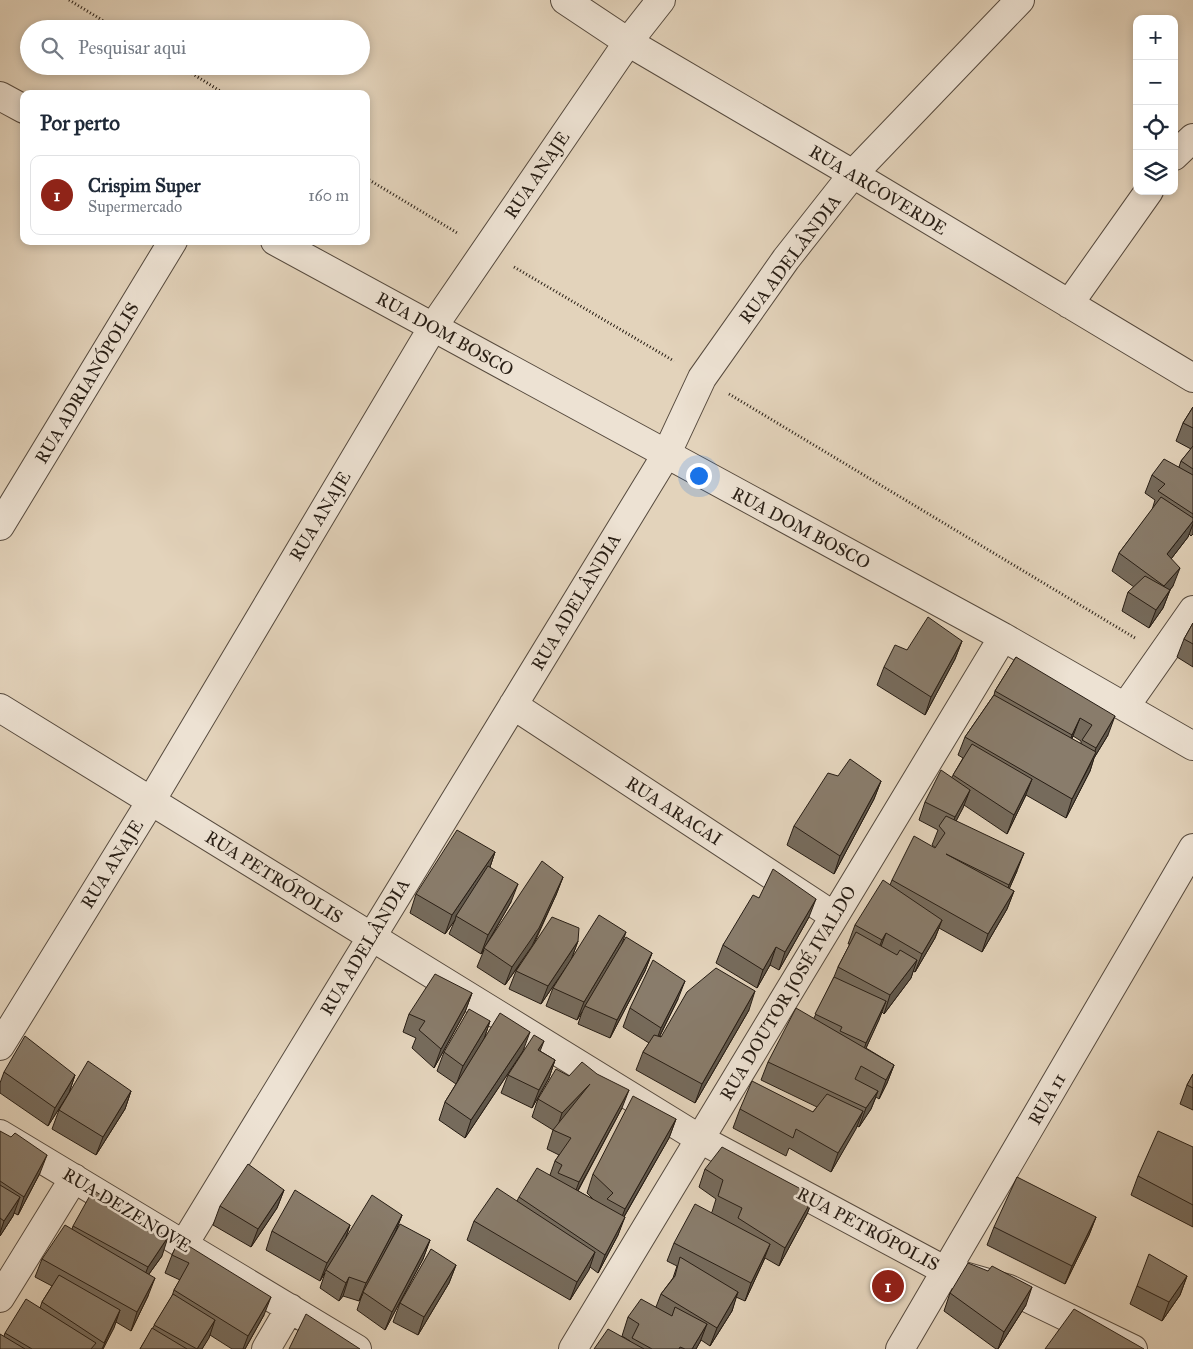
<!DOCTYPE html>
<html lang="pt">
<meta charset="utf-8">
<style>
body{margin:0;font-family:"IM FELL Great Primer",serif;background:#f2f2f3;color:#1f2937}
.controls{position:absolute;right:15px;top:15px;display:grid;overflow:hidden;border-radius:10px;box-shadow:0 2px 8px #0003}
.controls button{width:45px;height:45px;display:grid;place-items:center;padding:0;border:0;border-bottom:1px solid #e0e1e3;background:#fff;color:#1f2937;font:25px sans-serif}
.you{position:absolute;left:698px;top:475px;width:18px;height:18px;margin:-12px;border:4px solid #fff;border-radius:50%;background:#1a73e8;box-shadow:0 0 0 8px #1a73e833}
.badge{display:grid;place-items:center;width:32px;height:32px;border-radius:50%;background:#8f2418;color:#fff;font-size:16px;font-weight:700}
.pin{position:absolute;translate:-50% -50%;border:2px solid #fff;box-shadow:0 1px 5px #0006}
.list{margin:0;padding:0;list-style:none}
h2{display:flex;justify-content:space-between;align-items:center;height:65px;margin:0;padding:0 20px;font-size:21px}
h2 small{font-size:16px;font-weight:400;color:#747a83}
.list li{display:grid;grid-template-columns:32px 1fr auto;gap:15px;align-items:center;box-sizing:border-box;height:80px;margin:0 10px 10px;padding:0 10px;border:1px solid #e0e1e3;border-radius:10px}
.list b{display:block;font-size:19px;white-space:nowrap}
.list p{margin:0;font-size:16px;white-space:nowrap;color:#747a83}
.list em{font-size:16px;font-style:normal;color:#747a83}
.icon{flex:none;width:28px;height:28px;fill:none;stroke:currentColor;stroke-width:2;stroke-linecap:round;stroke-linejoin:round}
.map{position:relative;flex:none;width:1193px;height:1349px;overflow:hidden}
.search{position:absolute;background:#fff;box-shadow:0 2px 8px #0003;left:20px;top:20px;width:350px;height:55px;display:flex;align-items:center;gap:12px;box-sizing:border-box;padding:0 18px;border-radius:28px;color:#747a83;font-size:19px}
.panel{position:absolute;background:#fff;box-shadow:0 2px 8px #0003;left:20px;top:90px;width:350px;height:155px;border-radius:10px}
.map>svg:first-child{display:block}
</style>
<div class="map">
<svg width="1193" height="1349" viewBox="0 0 1193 1349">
<rect width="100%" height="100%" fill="#e3d3bb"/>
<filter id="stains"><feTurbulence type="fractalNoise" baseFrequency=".004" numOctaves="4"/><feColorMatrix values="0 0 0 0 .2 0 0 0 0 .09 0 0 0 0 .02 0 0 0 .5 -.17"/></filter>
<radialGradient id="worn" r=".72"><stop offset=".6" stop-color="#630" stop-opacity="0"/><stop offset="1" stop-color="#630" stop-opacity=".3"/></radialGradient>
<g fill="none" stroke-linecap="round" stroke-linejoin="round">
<!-- minor casing -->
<g stroke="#564a3e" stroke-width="30">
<path id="minor" d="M565 0 628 42 853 174 1193 378
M0 96 24 109
M1174 156 1193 138
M275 241 1003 637 1193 746
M1069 304 1149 191
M0 526 173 241
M513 705 834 916
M1125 707 1193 610
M0 708 700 1139 946 1271 1009 1289 1133 1349
M0 1046 151 801 433 327 628 42 661 0
M0 1134 357 1349
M184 1244 666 455 702 378 786 259 853 174 1020 0
M0 1298 74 1178
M266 1349 290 1308
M573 1349 1003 637
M900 1349 1193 848"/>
</g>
<!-- path -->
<path stroke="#271d14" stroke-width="3" stroke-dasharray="1 2.5" stroke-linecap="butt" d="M69 0 117 29
M180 66 225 94
M366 178 459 234
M514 267 674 361
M729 394 1135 638"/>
<!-- minor -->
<use href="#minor" stroke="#ede2d3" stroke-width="28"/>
</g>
<!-- wall -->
<path fill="#766b5c" stroke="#271d14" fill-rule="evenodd" d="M1193 407V534L1191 536 1189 534 1188 537 1171 559 1173 586 1170 590 1163 608 1149 628 1122 611 1128 592 1134 587 1112 571 1119 553 1152 510 1155 500 1145 493 1152 475 1179 467 1181 461 1191 449 1176 441 1183 423Z
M1193 623V667L1177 657 1184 639Z
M962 641 955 659 925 715 877 685 884 667 907 650Z
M1016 657 1108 735 1094 758 1090 771 1066 818 1026 795 1007 834 964 805 956 821 1017 871 1009 889 1014 891 1007 909 982 952 939 928 935 938 915 972 913 971 911 978 884 1014 882 1012 866 1048 894 1065 887 1083 879 1099 876 1097 871 1109 859 1127 857 1126 831 1172 789 1148 786 1156 733 1128 740 1109 813 1112 817 1107 761 1080 768 1062 814 1018 834 977 838 967 850 944H848L855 925 890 885 892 880 936 848 932 845 938 830 919 820 925 802 952 777 963 758 958 755 965 737 994 695 995 691ZM1073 736 1081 741V744L1072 739Z
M881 781 874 799 834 874 787 845 794 826Z
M495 852 490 867 511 902 487 944 563 877 556 895 534 944 578 941 571 960 541 1004 509 989 516 971 520 964 505 985 477 967 484 950 481 954 449 934 455 920 445 934 410 913 416 894Z
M759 898 809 917 779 970 770 965 757 988 716 963 723 945Z
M622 944 652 953 645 971 610 1038 578 1024 582 1012 577 1020 546 1006 553 988Z
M472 993 465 1012 434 1068 412 1048 416 1038 403 1032 409 1014Z
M678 999 660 1036 661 1037 749 1010 695 1103 636 1070 643 1052 649 1043 623 1027 630 1008Z
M490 1021 484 1039 523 1051 465 1138 439 1120 445 1102 456 1084 437 1071 444 1052Z
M540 1051 555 1060 549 1078 532 1108 501 1093 508 1075Z
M4 1072 75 1075 69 1093 48 1126 0 1093V1083Z
M1193 1074V1110L1180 1104 1187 1085Z
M131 1091 125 1109 96 1155 52 1129 59 1110Z
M538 1099 622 1108 578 1191 594 1200 587 1193 593 1174 676 1119 669 1138 624 1217 618 1235 598 1273 590 1267 570 1300 467 1240 474 1221 517 1201 519 1197 550 1175 555 1161 559 1155 547 1149 553 1130 532 1117Z
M0 1131 40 1173 18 1215 14 1213 13 1216 0 1236Z
M1193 1147V1227L1131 1195 1138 1176Z
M705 1169 814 1196 807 1214 779 1266 765 1258 745 1301 736 1297 732 1311 710 1346 701 1340 696 1349H594L630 1341 622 1336 628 1317 656 1307 661 1294 673 1278 677 1266 667 1261 674 1243 712 1212 716 1199 699 1187Z
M284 1190 277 1208 251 1247 213 1225 220 1206Z
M402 1215 395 1233 430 1240 423 1259 385 1330 357 1310 362 1295 359 1301 343 1296 339 1301 320 1288 325 1273 320 1281 266 1250 272 1231 350 1225 345 1239Z
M1096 1217 1089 1235 1065 1284 987 1245 994 1227Z
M73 1226 162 1256 149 1274 148 1296 131 1331 116 1322 103 1349H0L5 1333 40 1308 42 1302 52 1286 35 1277 42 1259 72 1229Z
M179 1240 264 1315 245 1349H232L210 1335 202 1349H140L172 1296 174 1290 180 1280 165 1273 172 1255Z
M456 1265 449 1283 418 1335 393 1322 400 1303Z
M1187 1276 1180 1295 1162 1321 1130 1304 1137 1286Z
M950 1293 1026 1305 998 1349H996L944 1311Z"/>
<!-- shaded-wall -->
<path fill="#60574b" stroke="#271d14" d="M1193 521V524L1188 537 1161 572 1167 554Z
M1180 568 1173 586 1158 604 1164 586Z
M1170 590 1163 608 1149 628 1156 610Z
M962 641 955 659 925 715 931 697Z
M1115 716 1108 735 1094 758 1090 771 1066 818 1072 799 1090 765 1096 748Z
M1080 718 1073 736 1065 753 1072 735Z
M1032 779 1025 797 1007 834 1014 815Z
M881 781 874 799 834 874 840 856Z
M970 790 963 808 948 836 955 817Z
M495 852 489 870 456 916 455 920 445 934 452 915Z
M1024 853 1017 871 1003 903 1009 885Z
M563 877 556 895 532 946 505 985 512 967Z
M518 884 511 902 481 954 488 935Z
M1014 891 1007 909 982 952 988 934Z
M816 899 809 917 779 970 785 952Z
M942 920 935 938 915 972 922 954Z
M626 932 620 950 585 1006 582 1012 577 1020 584 1002Z
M886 933 879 952 875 958 882 940Z
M578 941 571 960 541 1004 548 986Z
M776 947 770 965 757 988 763 970Z
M652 953 645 971 610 1038 617 1020Z
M917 960 911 978 884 1014 890 995Z
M685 981 678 999 654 1047 661 1028Z
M755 991 749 1010 695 1103 702 1084Z
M472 993 465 1012 434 1068 441 1049Z
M886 1001 879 1020 860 1061 866 1043Z
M490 1021 484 1039 456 1085 463 1066Z
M530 1032 523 1051 465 1138 471 1120Z
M544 1041 537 1059 538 1050Z
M555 1060 549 1078 532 1108 539 1090Z
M894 1065 887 1083 879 1099 886 1080Z
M75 1075 69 1093 48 1126 55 1108Z
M590 1084 556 1132 562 1113Z
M629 1090 622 1108 572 1201 579 1182Z
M131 1091 125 1109 96 1155 103 1137Z
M878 1091 871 1109 859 1127 866 1108Z
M863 1111 856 1129 831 1172 838 1153Z
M676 1119 669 1138 618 1227 625 1209Z
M47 1155 40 1173 18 1215 24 1197Z
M284 1190 277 1208 251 1247 258 1229Z
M814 1196 807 1214 779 1266 785 1248Z
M20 1197 13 1216 0 1236V1233L4 1221Z
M402 1215 395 1233 359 1301 366 1283Z
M625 1217 618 1235 598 1273 605 1255Z
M1096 1217 1089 1235 1065 1284 1072 1266Z
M350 1225 344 1243 326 1270 320 1281 327 1263Z
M168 1237 162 1256 141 1285 148 1267Z
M430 1240 423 1259 385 1330 392 1312Z
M770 1244 763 1262 745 1301 751 1283Z
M595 1252 589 1270 570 1300 577 1282Z
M456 1265 449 1283 418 1335 424 1317Z
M1187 1276 1180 1295 1162 1321 1169 1302Z
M349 1277 343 1296 339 1301 346 1283Z
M155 1278 148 1296 131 1331 137 1312Z
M1032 1287 1026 1305 998 1349 1004 1332Z
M738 1292 732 1311 710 1346 717 1328Z
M271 1297 264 1315 245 1349H243L248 1336Z
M120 1310 114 1328 103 1349H102Z
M215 1320 209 1338 202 1349H197Z
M707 1324 700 1342 696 1349H692Z"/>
<!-- building -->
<path fill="#897c6b" stroke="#271d14" d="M1193 407V428L1183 423Z
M1193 446V469L1181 461Z
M1164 459 1193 475V514L1158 491 1165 484 1152 475Z
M1161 497 1193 518V521L1167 554 1180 568 1164 586 1119 553Z
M1145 576 1170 590 1156 610 1128 592Z
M928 617 962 641 931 697 884 667 895 645 907 650Z
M1193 623V644L1184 639Z
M1016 657 1115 716 1096 748 1082 740 1092 725 1080 718 1072 735 995 691Z
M994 695 1096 752 1072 799 965 737Z
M972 744 1032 779 1014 815 953 775Z
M850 759 881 781 840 856 794 826 828 773 838 776Z
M941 770 970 790 955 817 925 802Z
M946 816 1024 853 1009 885 946 854 1014 891 988 934 892 880 914 836 935 848 945 833 939 826Z
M457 830 495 852 452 915 416 894Z
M542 861 563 877 539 928 512 967 484 948Z
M488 866 518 884 488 935 456 916Z
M773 869 816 899 785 952 776 947 763 970 723 945 753 895 759 898Z
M883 880 942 920 922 954 886 933 882 940 855 925Z
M599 915 626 932 584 1002 553 988Z
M552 917 579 928 578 941 548 986 516 971Z
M856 932 897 955 900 950 917 960 890 995 838 967Z
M626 937 652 953 617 1020 585 1006Z
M653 960 685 981 661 1028 630 1008Z
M716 968 755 991 702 1084 643 1052 654 1035 661 1037 687 992Z
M435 974 472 993 441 1049 419 1030 425 1021 409 1014Z
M834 977 886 1001 866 1043 840 1031 842 1027 815 1014Z
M796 1008 894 1065 886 1080 861 1066 855 1079 878 1091 866 1108 768 1062Z
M469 1009 490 1021 463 1066 444 1052Z
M500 1013 530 1032 471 1120 445 1102Z
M534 1035 544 1041 538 1050 555 1060 539 1090 508 1075Z
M25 1036 75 1075 55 1108 4 1072Z
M88 1061 131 1091 103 1137 59 1110Z
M582 1062 597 1074 629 1090 579 1182 558 1173 562 1165 555 1161 571 1138 553 1130 590 1084 562 1113 538 1099 556 1069 569 1076Z
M1193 1074V1088L1187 1085Z
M752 1081 813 1112 827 1094 863 1111 838 1153 796 1129 793 1138 740 1109Z
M633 1096 676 1119 625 1209 607 1199 613 1193 593 1174Z
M0 1131 11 1137 15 1133 47 1155 24 1197 0 1181Z
M1158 1131 1193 1147V1205L1138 1176Z
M722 1147 814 1196 785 1248 738 1218 742 1208 718 1196 723 1180 705 1169Z
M248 1164 284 1190 258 1229 220 1206Z
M537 1168 625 1217 605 1255 519 1197Z
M1017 1177 1096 1217 1072 1266 994 1227Z
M0 1185 20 1197 4 1221 0 1218Z
M497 1188 595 1252 577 1282 474 1221Z
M93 1190 168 1237 148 1267 73 1226Z
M295 1190 350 1225 327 1263 272 1231Z
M372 1195 402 1215 366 1283 349 1277 346 1283 326 1270Z
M695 1204 770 1244 751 1283 674 1243Z
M400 1224 430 1240 392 1312 363 1292Z
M65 1225 155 1278 137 1312 42 1259Z
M179 1240 271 1297 248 1336 174 1290 189 1263 172 1255Z
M431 1249 456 1265 424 1317 400 1303Z
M1149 1254 1187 1276 1169 1302 1137 1286Z
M680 1257 738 1292 717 1328 661 1294 675 1276Z
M968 1263 988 1271 992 1266 1032 1287 1004 1332 950 1293Z
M59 1275 120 1310 104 1343 42 1302Z
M173 1294 215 1320 197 1349 154 1325Z
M26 1299 96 1343 91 1349H32L5 1333Z
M641 1299 672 1316 675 1307 707 1324 692 1349H685L680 1347 679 1349H652L632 1338 639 1324 628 1317Z
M1074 1309 1144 1349H1045Z
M306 1314 360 1349H289Z
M152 1328 187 1349H140Z
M608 1329 644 1349H594Z
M0 1334 25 1349H0Z"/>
<g text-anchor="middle" stroke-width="5" stroke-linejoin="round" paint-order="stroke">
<!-- street labels -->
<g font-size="18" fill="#271d14" stroke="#ede2d3">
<text transform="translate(537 175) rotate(-56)" y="6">RUA ANAJE</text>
<text transform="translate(878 190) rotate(31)" y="6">RUA ARCOVERDE</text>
<text transform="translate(790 259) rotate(-53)" y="6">RUA ADELÂNDIA</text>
<text transform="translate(445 334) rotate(29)" y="6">RUA DOM BOSCO</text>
<text transform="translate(87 383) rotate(-59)" y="6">RUA ADRIANÓPOLIS</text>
<text transform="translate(320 516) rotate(-59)" y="6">RUA ANAJE</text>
<text transform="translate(801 528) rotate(28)" y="6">RUA DOM BOSCO</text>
<text transform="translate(576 602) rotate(-59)" y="6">RUA ADELÂNDIA</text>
<text transform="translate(674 811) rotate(33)" y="6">RUA ARACAI</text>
<text transform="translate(112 864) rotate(-58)" y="6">RUA ANAJE</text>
<text transform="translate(274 877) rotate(32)" y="6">RUA PETRÓPOLIS</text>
<text transform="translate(365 947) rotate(-59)" y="6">RUA ADELÂNDIA</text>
<text transform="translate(788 993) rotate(-59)" y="6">RUA DOUTOR JOSÉ IVALDO</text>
<text transform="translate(1047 1099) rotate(-60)" y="6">RUA 11</text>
<text transform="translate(127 1210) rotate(31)" y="6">RUA DEZENOVE</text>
<text transform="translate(868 1229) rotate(28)" y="6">RUA PETRÓPOLIS</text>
</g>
</g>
<rect width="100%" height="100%" filter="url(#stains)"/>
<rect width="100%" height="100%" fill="url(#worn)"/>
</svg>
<div class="controls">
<button>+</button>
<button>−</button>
<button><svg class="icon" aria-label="locate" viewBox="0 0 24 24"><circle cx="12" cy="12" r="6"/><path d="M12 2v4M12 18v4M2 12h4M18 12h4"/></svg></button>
<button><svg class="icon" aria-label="layers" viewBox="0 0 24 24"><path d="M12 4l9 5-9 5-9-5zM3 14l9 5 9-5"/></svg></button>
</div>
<div class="you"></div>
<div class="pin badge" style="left:888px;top:1286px">1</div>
<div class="search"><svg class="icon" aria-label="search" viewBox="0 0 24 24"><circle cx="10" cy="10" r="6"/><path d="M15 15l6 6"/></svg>Pesquisar aqui</div>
<section class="panel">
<h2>Por perto<small></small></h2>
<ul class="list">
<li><span class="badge">1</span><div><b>Crispim Super</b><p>Supermercado</p></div><em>160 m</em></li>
</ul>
</section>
</div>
